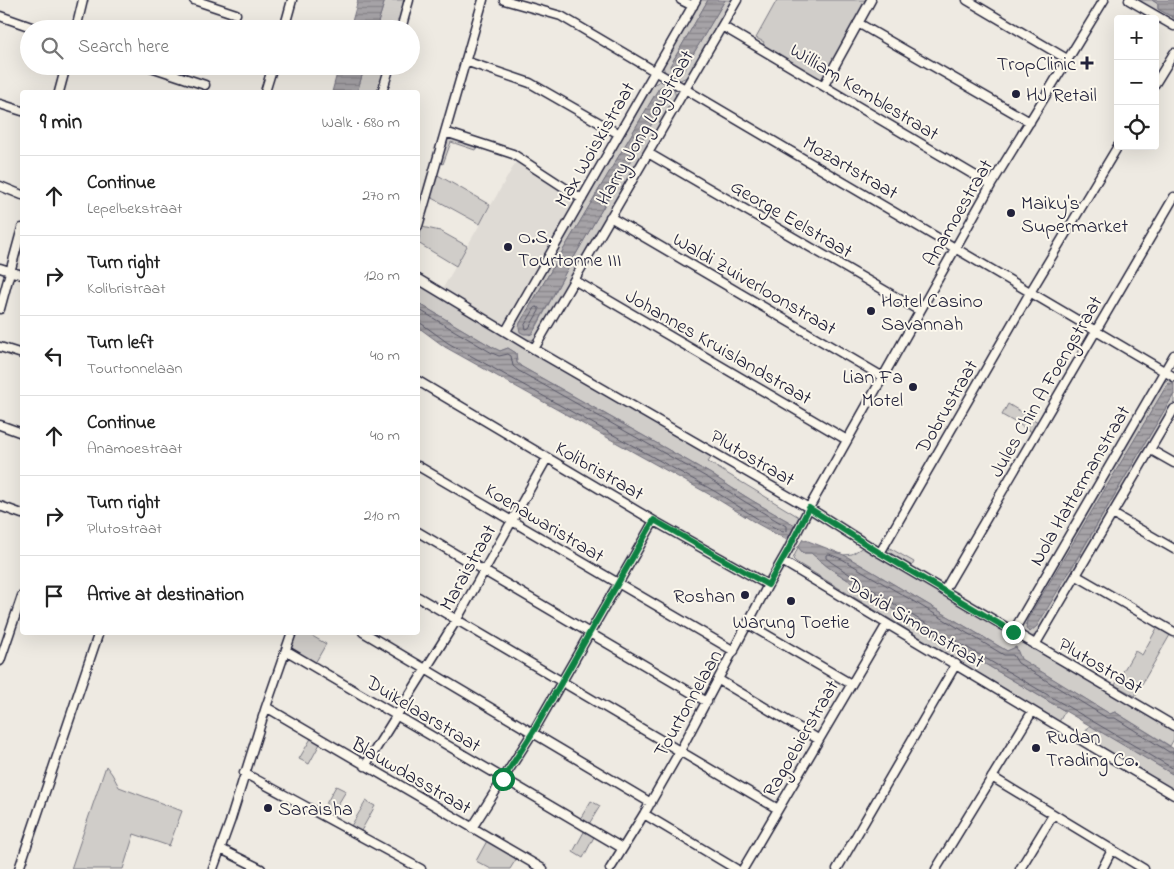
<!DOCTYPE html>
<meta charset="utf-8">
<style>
body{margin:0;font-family:"Indie Flower",sans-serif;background:#f2f2f2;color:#222}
.controls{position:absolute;right:15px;top:15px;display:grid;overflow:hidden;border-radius:5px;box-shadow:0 5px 20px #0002}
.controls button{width:45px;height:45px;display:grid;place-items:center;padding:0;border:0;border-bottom:1px solid #e0e0e0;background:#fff;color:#222;font:25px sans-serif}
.stop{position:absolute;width:15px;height:15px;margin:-11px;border:4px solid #0b8043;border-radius:50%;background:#fff}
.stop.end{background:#0b8043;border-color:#fff;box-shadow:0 1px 5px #0008}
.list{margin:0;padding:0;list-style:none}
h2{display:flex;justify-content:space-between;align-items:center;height:65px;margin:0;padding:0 20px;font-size:21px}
h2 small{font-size:16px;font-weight:400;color:#767676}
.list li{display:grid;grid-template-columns:32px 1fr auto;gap:15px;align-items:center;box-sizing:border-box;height:80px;padding:0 20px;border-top:1px solid #e0e0e0}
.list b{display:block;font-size:19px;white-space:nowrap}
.list p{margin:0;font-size:16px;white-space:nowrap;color:#767676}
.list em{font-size:16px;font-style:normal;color:#767676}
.icon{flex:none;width:28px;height:28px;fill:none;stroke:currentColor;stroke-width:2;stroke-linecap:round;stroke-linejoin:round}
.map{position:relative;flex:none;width:1174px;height:869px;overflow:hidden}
.search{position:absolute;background:#fff;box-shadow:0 5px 20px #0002;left:20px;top:20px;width:400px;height:55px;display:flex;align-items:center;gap:12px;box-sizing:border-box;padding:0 18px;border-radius:28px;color:#767676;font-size:19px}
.panel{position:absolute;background:#fff;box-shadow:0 5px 20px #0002;left:20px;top:90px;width:400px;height:545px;border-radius:5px}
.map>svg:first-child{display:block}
</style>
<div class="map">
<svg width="1174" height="869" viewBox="0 0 1174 869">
<defs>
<pattern id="water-rules" width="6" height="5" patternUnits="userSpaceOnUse" patternTransform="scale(1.25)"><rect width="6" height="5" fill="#a6a3a7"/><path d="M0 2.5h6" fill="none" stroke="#878489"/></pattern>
</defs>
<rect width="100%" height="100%" fill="#eeeae2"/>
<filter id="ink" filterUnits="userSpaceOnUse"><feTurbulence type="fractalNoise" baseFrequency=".02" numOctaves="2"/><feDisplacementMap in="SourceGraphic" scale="10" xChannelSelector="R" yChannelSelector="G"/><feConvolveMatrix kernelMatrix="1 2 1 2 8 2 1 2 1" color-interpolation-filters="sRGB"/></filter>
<g filter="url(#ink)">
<!-- built -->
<path fill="#dfdbd5" d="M516 162 572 197 574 202 573 206 508 320 504 323H499L443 288Z"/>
<!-- grass -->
<path fill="#d0cdc9" stroke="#797882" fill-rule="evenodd" d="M385 0H405L397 29H376Z
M700 0H708L670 66 680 76 725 0H733L687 77 678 81 665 74 663 65Z
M777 0H869L825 79 819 80 762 46 764 42 756 38Z
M1136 0H1152L1158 4V9L1174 18V22Z
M365 66H385L378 92H357Z
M660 81H664L674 88 676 98 537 336 532 340C525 341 513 335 512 328L653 85ZM665 85 670 88 669 94 569 266 537 326 532 333 530 335 519 327 520 323 659 88Z
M450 138 475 145 476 148 475 150 451 142 443 164 440 162 445 143Z
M436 174 490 205 480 224 429 196Z
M422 227 440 231 467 246 456 266 418 243Z
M418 284 572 376 712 456 708 462 799 517 795 525C766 509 738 493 711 474L522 367 517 363 516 353 508 348 500 351 494 348 418 303Z
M1170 379 1174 381V384L1172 383 1167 385 1025 625 1069 573 1174 394V403L1038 634 1031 637 1021 630 1020 627 1022 621 1159 387 1163 382Z
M1008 404 1038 422 1032 432 1002 415Z
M798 547 803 553H811L828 567 900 614 1065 711 1059 722 796 562 793 559Z
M863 547 1174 730V739L1170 746 1115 712 1110 714 1020 659 1016 647 1007 651 844 555 852 554Z
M888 547 914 562 911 568 887 553Z
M1157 628 1170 635 1135 696 1115 685 1135 651 1142 655Z
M294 633H307L326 644 314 665 289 649Z
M1090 725 1174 775V790L1082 737Z
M313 735 322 740 309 764 299 759Z
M106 766 112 774 119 787 182 811 169 846 134 834 123 869H71Z
M336 786 346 791 331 816 322 811Z
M366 801 375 806 361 831 351 826Z
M591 801 600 806 589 824 580 819Z
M585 830 595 835 583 858 573 852Z
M488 839 518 856 510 869H491L476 861Z"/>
<!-- water -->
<path fill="url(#water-rules)" stroke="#716f7c" d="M358 0H385L376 29H350Z
M708 0H725L682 73 677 76 672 73 670 66Z
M1152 0H1174V18L1158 9V4Z
M339 66H365L357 92H332Z
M665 85 670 88 669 94 569 266 532 334H524L520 332 519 327 520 323 659 88Z
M418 303 494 348 500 351 508 348 516 353 517 363 522 367 711 474C738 493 766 509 795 525L787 540 756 523 714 497 445 347 418 327Z
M1169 383 1174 384V394L1037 626 1030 632 1026 629 1027 620 1167 385Z
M803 539 844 555 1007 651 1016 647 1021 659 1110 714 1115 712 1174 749V775L900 614 828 567 811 553H803L798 547Z"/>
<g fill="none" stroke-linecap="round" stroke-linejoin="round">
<!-- shore -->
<path stroke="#575666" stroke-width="1" d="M536 307 539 308V311L529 328 526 329 525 325Z
M418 309 492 353 499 356 508 354 511 356 513 366 519 371 708 478C733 495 760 511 786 526V531L783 532 758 519 716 492 448 343 422 324 418 323
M1174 752H1169L1115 718H1107L1018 663 1013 655H1004L842 559 829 554 826 555V558L831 562 903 610 1174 769"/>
<!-- minor casing -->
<g stroke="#22223b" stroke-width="11">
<path id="minor" d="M194 0 236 14
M504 0 561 16 1174 377
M681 0 693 6
M967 0 1067 59
M1129 0 1174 26
M0 16 37 29
M858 23 1030 122
M722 26 991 185
M76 29 83 0
M284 29 292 0
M401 29 409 0
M465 61 530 83 619 134
M148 66 205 85
M1155 84 1174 53
M824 85 871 0
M59 92 66 66
M265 92 273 66
M382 92 390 66
M0 104 22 111
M445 132 513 154 582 199
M648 153 920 311
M0 186 22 195
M610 217 883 377
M418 226 483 0
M0 268 22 275
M418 279 534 349 809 508 880 553 1174 726
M574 280 847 440
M0 309 22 228
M506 331 696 0
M0 347 22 354
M534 349 737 0
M418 381 654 521 768 585
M0 425 22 433
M1151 450 1174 463
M418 466 734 651
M0 506 22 514
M1113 514 1174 549
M418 532 707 702
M880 553 1031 291 1118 146
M782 561C913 640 1043 718 1174 795
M1077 576 1174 632
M944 591 1174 197
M418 597 778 809
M748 624 851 684
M363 632 651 803
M1013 632 1174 355
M1035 645 1174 409
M287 651 622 848
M0 661 22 596
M719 680 818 739
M266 707 543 869
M365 766 457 619 547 458
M244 773 421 869
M992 777 1144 869
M644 814 736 869
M472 828 533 732 654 521
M221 849 261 869
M19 869 99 632
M213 869 230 822 266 707 292 632
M610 869 644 814 680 751 768 585 788 550 809 508 991 185 1104 0
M743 869 887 624
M837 869 956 664
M936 869 1032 712
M1020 869 1053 815
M1102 869 1112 850"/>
</g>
<!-- minor -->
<use href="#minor" stroke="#fbf7ec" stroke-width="8"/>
</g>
</g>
<g fill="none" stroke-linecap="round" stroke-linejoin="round" filter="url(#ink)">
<!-- route -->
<path stroke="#0b8043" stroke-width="6" d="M503 779 533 732 654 520 768 585 788 550 809 508 880 553 1013 632"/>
</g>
<!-- markers -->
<g fill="#22223b" stroke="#fbf7ec" stroke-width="2">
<path d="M1084.5 55.5h5v5h5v5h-5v5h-5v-5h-5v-5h5z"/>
<circle cx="1016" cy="94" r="5"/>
<circle cx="1011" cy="213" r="5"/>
<circle cx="508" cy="247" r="5"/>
<circle cx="871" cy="311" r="5"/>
<circle cx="913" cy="387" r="5"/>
<circle cx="745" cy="595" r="5"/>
<circle cx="791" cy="601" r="5"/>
<circle cx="1036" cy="748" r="5"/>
<circle cx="268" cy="808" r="5"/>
</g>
<g text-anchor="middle" stroke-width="4" stroke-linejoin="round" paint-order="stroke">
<!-- poi labels -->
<g font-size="20" fill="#22223b" stroke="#fbf7ec" text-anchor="start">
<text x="1076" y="70" text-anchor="end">TropClinic</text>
<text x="1026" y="101">HJ Retail</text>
<text x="1021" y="209">Maiky's<tspan x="1021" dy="23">Supermarket</tspan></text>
<text x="518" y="243">O.S.<tspan x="518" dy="23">Tourtonne III</tspan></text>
<text x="881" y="307">Hotel Casino<tspan x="881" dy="23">Savannah</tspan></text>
<text x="903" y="383" text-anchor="end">Lian Fa<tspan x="903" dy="23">Motel</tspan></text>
<text x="735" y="602" text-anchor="end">Roshan</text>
<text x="791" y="628" text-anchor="middle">Warung Toetie</text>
<text x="1046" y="743">Rudan<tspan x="1046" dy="23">Trading Co.</tspan></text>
<text x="278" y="815">Saraisha</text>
</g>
<!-- street labels -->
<g font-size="20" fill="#22223b" stroke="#fbf7ec">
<text transform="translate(865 91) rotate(31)" y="7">William Kemblestraat</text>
<text transform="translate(644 127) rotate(-60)" y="7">Harry Jong Loystraat</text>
<text transform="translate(594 144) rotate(-60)" y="7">Max Woiskistraat</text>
<text transform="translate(851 167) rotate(30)" y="7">Mozartstraat</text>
<text transform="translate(957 212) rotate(-60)" y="7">Anamoestraat</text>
<text transform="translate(792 218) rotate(30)" y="7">George Eelstraat</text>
<text transform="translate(755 283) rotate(30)" y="7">Waldi Zuiverloonstraat</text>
<text transform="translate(719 346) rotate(30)" y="7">Johannes Kruislandstraat</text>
<text transform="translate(1045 386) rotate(-60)" y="7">Jules Chin A Foengstraat</text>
<text transform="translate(946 406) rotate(-60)" y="7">Dobrustraat</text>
<text transform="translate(753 457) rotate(30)" y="7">Plutostraat</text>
<text transform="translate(600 470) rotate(30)" y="7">Kolibristraat</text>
<text transform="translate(1079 485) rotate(-60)" y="7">Nola Hattermanstraat</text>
<text transform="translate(545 522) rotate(31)" y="7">Koenawaristraat</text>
<text transform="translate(467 567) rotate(-61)" y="7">Maraistraat</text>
<text transform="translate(916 622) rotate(31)" y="7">David Simonstraat</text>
<text transform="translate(1101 665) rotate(30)" y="7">Plutostraat</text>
<text transform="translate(687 703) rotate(-61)" y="7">Tourtonnelaan</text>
<text transform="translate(424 713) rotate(31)" y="7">Duikelaarstraat</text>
<text transform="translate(800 738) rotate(-60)" y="7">Ragoebierstraat</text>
<text transform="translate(412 775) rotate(30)" y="7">Blauwdasstraat</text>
</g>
</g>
</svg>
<div class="controls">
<button>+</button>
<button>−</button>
<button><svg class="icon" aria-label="locate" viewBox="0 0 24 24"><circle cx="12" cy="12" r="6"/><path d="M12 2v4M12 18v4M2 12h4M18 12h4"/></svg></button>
</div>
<div class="stop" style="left:503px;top:779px"></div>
<div class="stop end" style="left:1013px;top:632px"></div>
<div class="search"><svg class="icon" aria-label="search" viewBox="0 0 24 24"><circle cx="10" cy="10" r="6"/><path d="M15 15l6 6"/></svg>Search here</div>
<section class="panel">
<h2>9 min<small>Walk · 680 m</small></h2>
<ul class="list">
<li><svg class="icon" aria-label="ahead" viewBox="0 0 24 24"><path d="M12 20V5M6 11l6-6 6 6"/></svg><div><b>Continue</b><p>Lepelbekstraat</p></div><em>270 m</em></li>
<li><svg class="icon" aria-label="right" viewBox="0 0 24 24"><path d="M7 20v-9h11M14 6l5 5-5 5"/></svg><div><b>Turn right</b><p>Kolibristraat</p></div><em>120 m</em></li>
<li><svg class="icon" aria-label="left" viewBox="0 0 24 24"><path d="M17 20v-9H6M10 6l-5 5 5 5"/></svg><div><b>Turn left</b><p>Tourtonnelaan</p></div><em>40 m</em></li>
<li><svg class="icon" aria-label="ahead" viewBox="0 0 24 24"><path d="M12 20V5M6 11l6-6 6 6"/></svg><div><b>Continue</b><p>Anamoestraat</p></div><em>40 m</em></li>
<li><svg class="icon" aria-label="right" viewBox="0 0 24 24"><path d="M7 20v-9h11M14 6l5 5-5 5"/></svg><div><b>Turn right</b><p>Plutostraat</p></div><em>210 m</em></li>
<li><svg class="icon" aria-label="arrive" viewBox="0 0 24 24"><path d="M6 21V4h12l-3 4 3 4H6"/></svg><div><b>Arrive at destination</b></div></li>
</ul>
</section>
</div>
